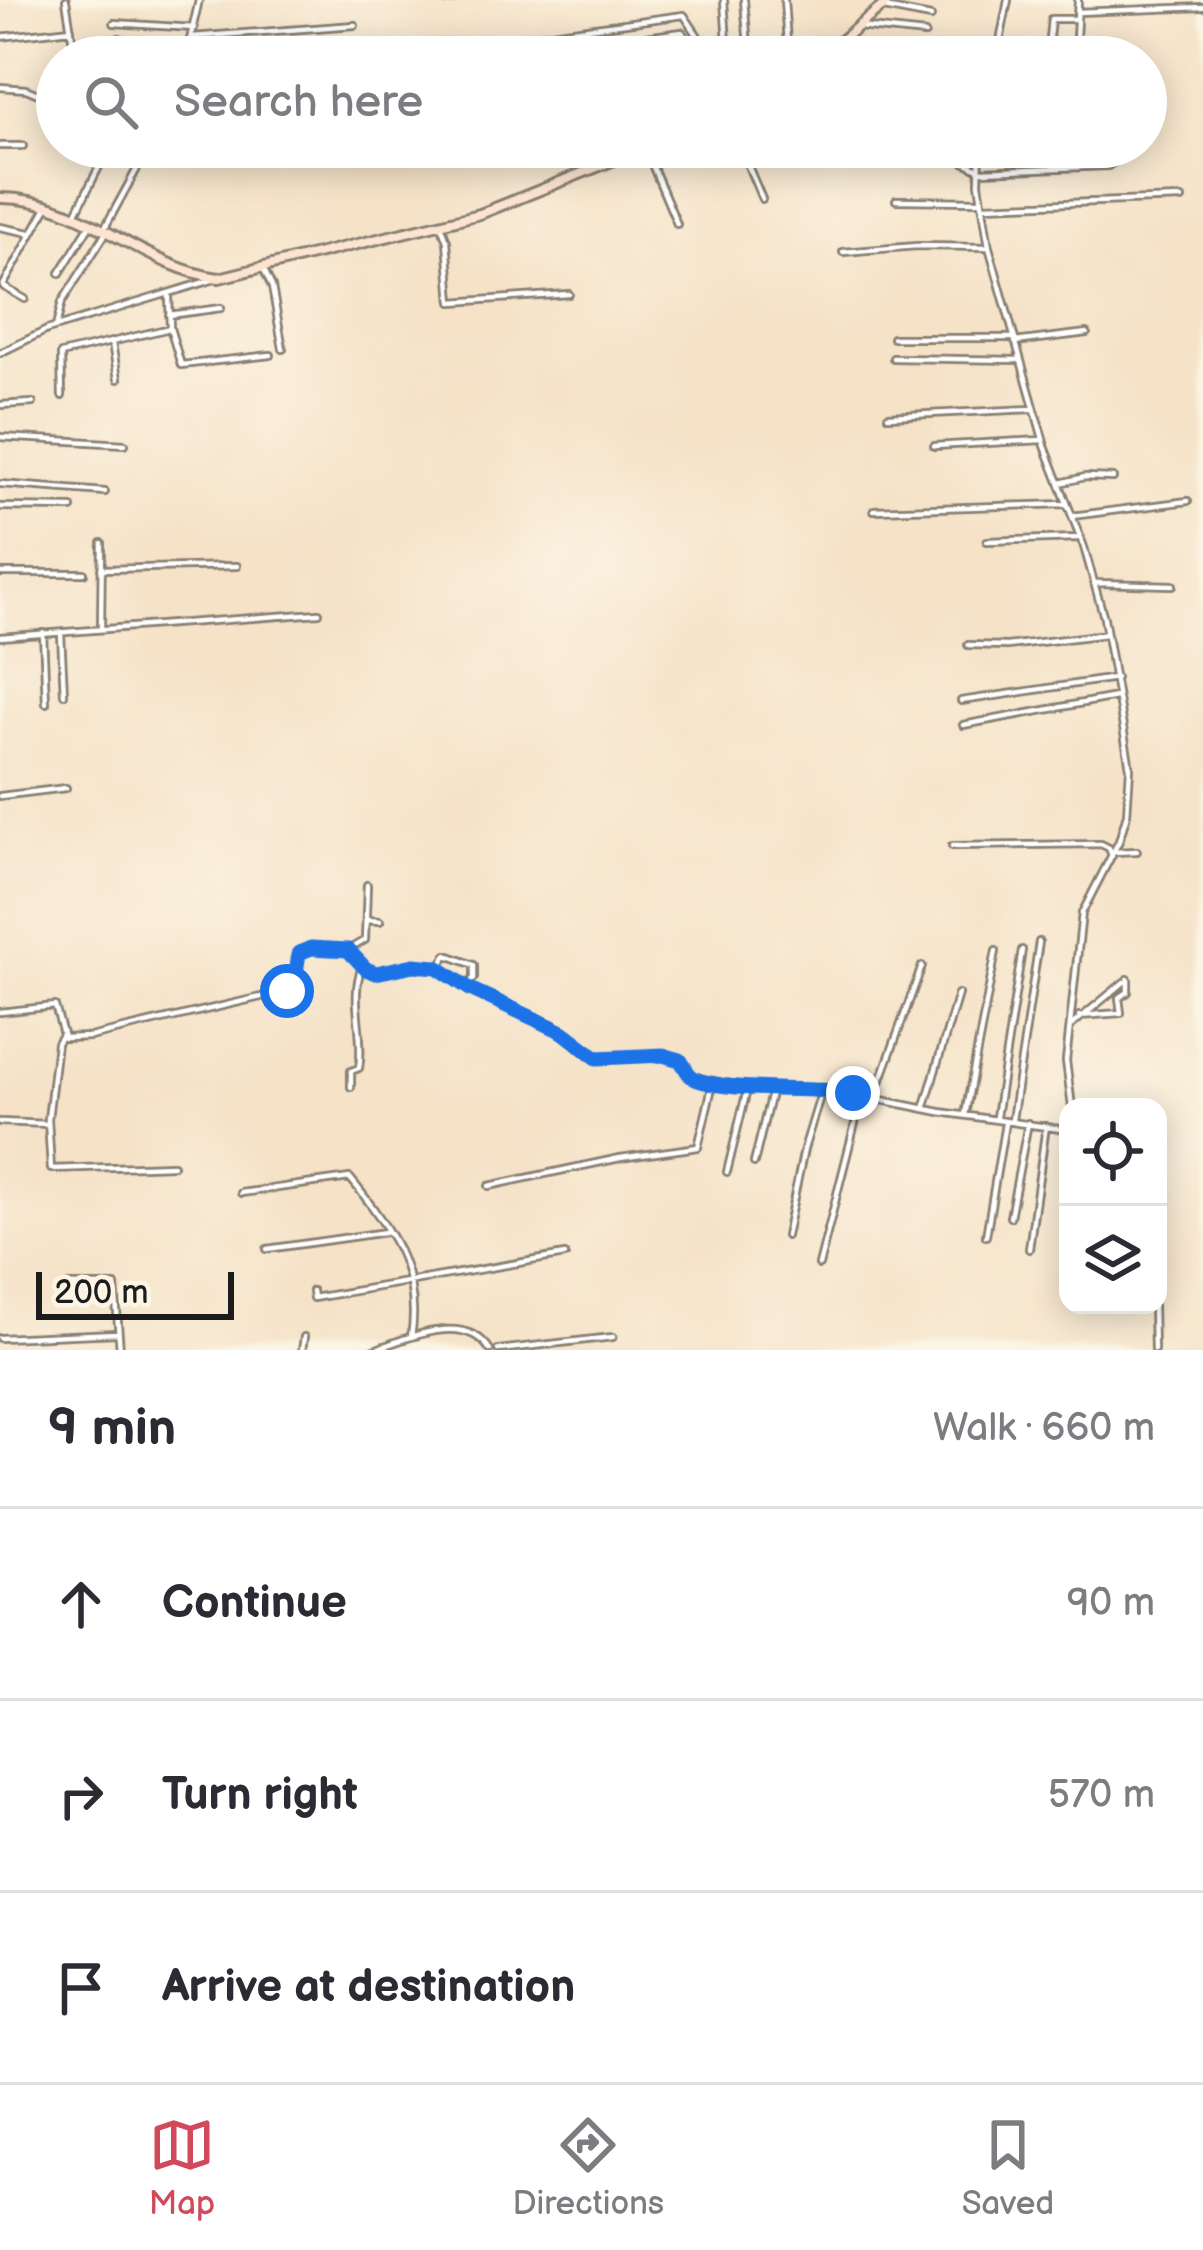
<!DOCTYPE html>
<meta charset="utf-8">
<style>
body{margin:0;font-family:"Balsamiq Sans",sans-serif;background:#f2f2f3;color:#2b2b33}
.controls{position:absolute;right:36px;bottom:36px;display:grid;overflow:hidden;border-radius:24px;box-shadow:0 6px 30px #0003}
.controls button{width:108px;height:108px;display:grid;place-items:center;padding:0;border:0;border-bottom:3px solid #e1e1e2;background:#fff;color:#2b2b33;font:60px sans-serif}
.scale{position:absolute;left:36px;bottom:30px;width:198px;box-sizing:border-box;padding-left:12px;border:6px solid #1c1c1c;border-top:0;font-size:33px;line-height:42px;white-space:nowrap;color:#1c1c1c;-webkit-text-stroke:9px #fcf5e5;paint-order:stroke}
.stop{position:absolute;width:36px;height:36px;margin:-27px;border:9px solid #1a73e8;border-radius:50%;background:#fff}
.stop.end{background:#1a73e8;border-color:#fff;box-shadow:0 3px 12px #0008}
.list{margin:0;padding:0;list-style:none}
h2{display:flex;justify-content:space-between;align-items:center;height:156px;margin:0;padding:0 48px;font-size:51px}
h2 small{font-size:39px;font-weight:400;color:#7c7c81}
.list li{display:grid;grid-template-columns:78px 1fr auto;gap:36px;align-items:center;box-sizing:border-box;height:192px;padding:0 48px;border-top:3px solid #e1e1e2}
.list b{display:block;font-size:45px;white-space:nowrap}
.list em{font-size:39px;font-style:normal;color:#7c7c81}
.icon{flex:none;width:66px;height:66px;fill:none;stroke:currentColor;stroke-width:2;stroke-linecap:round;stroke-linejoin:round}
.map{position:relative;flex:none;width:1203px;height:1350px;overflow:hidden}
.search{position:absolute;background:#fff;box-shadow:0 6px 30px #0003;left:36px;right:36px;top:36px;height:132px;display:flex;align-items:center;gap:30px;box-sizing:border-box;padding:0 42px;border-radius:66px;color:#7c7c81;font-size:45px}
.sheet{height:732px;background:#fff}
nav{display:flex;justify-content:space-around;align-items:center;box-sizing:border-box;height:168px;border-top:3px solid #e1e1e2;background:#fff;font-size:33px;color:#7c7c81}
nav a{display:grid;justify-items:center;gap:6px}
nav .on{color:#d1495b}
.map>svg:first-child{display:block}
</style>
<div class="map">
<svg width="1203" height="1350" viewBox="0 0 1203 1350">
<rect width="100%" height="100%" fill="#fcf5e5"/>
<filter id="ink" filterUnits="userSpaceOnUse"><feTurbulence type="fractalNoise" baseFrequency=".00833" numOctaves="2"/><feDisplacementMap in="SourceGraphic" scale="24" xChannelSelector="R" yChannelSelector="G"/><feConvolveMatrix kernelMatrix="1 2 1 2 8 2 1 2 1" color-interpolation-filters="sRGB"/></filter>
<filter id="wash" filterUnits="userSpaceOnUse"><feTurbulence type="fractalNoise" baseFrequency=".004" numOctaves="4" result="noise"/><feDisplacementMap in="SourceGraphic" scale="48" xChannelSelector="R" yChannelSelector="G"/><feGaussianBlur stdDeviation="2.7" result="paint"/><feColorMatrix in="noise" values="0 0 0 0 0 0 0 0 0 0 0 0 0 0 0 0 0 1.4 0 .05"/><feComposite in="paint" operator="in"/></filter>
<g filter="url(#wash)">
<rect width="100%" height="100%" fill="#f5e2c7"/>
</g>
<g filter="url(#ink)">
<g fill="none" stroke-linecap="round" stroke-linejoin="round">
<!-- minor casing -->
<g stroke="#887f72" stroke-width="10">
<path id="minor" d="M66 0 75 57
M724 0 728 57
M744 0 749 57
M784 0 788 57
M444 1 455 0
M884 8 931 17
M1077 12 1203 7
M114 23 194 28
M859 27 925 34
M0 37 71 29
M192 37 355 25
M119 38 179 57
M507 39 684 15 698 36 699 57
M617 41 682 32 699 56
M186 57 199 0
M337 57H338
M997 57 1008 0
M1047 57 1051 19H1077
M1075 57 1078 0
M0 87 26 89 57 102
M48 100 57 87
M0 146H23
M740 147 762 199
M961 147 958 159 978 169
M980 147 979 183 989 247 1045 446 1084 547 1104 618 1130 768 1127 814 1119 841 1082 913 1066 1061 1072 1107
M645 148 677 224
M981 171 1108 166 1132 150
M896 200 980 201
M984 206 1182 199
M74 217 109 147
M441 225 447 241 452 302 569 294
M0 227 30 233
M103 231 149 147
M843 252 917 246 987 247
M263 268 272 287 283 349
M60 273 90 225
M3 286 46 209
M4 287 25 299
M169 296 170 328 181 365 271 355
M169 315 221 308
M56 327 62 302 106 233
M893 338H1013
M1015 342 1087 333
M112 343 118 379
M0 353 47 330 215 279
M893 358 1020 360
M62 396 61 354 170 328
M0 405 33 403
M888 416 1032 409
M0 437 125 444
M934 446 1042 440
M1060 483 1085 477 1113 478
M0 484 105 492
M0 507 72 508
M874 510 1066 504
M1072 516 1188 501
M987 541 1078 538
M101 569 237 566
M0 573H84
M1096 583 1173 585
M101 627 102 543
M43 633 46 703
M61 634 64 694
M0 637 319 613
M968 645 1007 646 1106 634
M961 701 1116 678
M963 725 1116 697
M0 796 66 788
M952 846 1101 844 1109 848 1112 856
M1114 852 1137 851
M366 920 380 921
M348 950 365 940 367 885
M440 965 447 955 474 965V978L467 987
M0 1012 55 1006 64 1038 90 1037 291 990 299 953 321 947 348 950 366 969 376 973 414 965 437 967 467 987 555 1026 591 1056 611 1059 670 1056 680 1060 692 1077 753 1089 823 1088 940 1112 1068 1130
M1079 1016 1121 1013 1119 998 1128 992V979
M1072 1025 1124 982
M62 1035 57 1043 48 1119 51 1169 173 1165
M351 1087V1071L359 1068C365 1035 349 998 362 967
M875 1096 922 966
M924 1109 958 994
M965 1115 996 951
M996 1117 1022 950
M1012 1120 1039 942
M0 1122 48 1124
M754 1163 772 1089
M727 1172 747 1090
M489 1186 620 1158 698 1147 713 1083
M241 1193 350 1178C389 1226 422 1273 411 1337
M1010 1217 1028 1123
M786 1236 804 1149 822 1090
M986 1236 1005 1123
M267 1249 386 1232
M1029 1249 1046 1126
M819 1265 862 1096
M68 1286H115L120 1350
M312 1291 313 1298 565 1255
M1153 1305 1154 1350
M0 1338 117 1333
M302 1350 304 1337
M374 1350C408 1337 466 1312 490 1350
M498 1350 613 1337"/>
</g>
<!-- secondary casing -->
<g stroke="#887f72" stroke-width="14">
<path id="secondary" d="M821 57 890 0
M0 198C80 197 141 267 219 278L480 214 647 147"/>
</g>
<!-- minor -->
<use href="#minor" stroke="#fff" stroke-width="4.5"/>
<!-- secondary -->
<use href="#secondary" stroke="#fde4d1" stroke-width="8"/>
</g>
</g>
<g fill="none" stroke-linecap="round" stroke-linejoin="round" filter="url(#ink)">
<!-- route -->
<path stroke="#1a73e8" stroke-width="15" d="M287 991 294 986 299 953 311 948 348 950 366 969 376 973 414 965 437 967 470 989 563 1032 597 1058 663 1055 680 1060C684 1065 686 1071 691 1076 709 1093 821 1087 853 1093"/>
</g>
</svg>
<div class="controls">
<button><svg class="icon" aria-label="locate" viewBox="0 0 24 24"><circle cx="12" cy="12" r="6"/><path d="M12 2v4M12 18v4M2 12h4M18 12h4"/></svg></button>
<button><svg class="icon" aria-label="layers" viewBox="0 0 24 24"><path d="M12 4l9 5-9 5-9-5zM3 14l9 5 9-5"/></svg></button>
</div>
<div class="scale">200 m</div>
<div class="stop" style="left:287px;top:991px"></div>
<div class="stop end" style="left:853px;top:1093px"></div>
<div class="search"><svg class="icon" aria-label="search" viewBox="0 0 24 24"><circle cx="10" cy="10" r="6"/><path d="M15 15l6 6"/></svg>Search here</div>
</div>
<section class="sheet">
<h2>9 min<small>Walk · 660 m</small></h2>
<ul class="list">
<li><svg class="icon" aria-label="ahead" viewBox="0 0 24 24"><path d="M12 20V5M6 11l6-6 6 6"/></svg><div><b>Continue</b></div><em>90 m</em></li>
<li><svg class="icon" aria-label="right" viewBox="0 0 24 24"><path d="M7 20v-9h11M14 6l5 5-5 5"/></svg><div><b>Turn right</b></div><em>570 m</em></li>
<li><svg class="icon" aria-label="arrive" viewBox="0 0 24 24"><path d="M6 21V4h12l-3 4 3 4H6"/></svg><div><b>Arrive at destination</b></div></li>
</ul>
</section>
<nav>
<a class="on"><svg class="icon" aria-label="map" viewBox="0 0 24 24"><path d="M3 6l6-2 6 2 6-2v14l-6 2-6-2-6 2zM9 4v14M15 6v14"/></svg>Map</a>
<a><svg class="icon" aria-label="directions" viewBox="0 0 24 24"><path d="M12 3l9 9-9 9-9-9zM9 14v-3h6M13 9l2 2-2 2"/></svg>Directions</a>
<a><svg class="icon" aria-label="saved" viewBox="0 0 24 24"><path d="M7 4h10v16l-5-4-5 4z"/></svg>Saved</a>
</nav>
